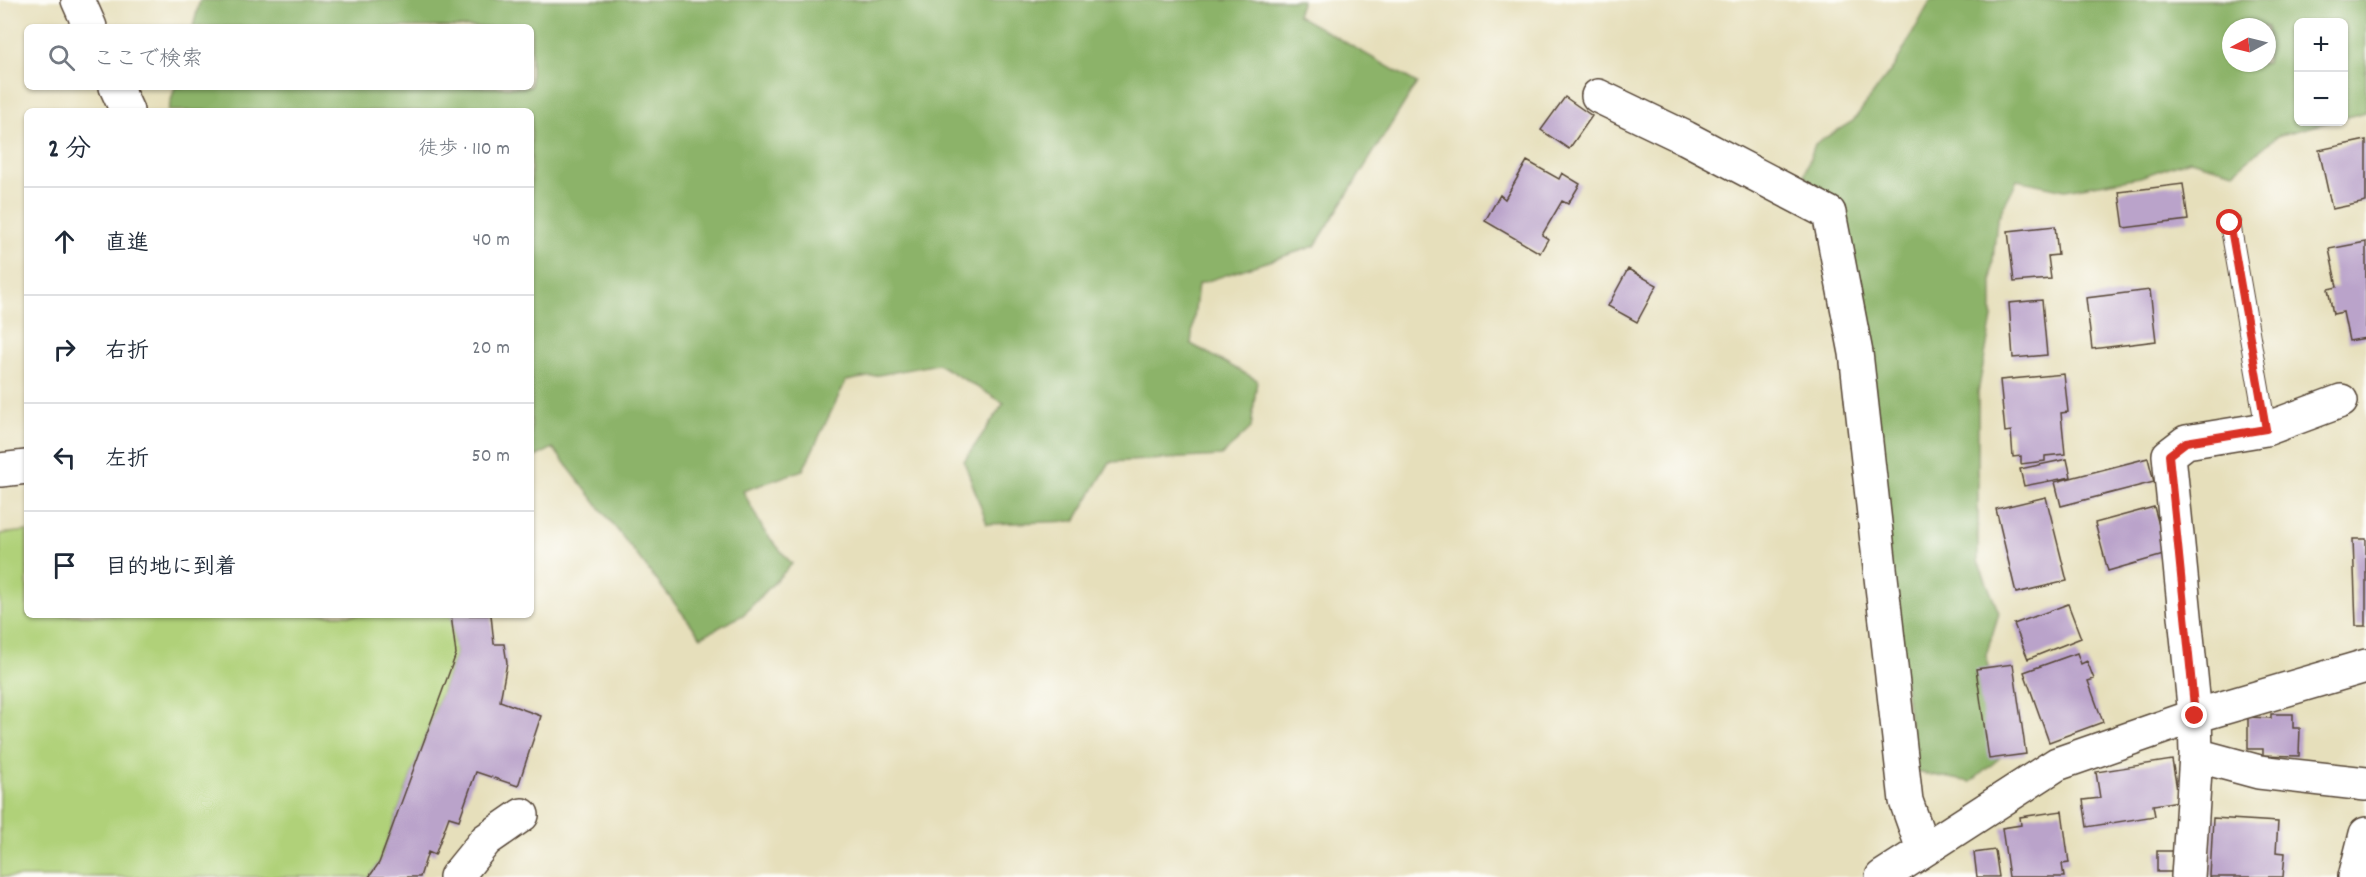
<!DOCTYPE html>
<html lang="ja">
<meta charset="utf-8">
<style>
body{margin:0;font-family:Dekko,"Klee One",sans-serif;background:#f2f2f3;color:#1f2937}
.controls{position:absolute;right:18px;top:18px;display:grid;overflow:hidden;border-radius:9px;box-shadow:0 2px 4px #0004}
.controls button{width:54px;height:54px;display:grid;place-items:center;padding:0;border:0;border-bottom:2px solid #e0e1e3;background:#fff;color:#1f2937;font:30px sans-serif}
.compass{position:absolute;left:2222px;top:18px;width:54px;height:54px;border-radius:50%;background:#fff;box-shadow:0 2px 4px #0004;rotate:263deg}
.stop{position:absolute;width:18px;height:18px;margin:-14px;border:4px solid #d93025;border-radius:50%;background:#fff}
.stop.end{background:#d93025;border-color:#fff;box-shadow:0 2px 6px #0008}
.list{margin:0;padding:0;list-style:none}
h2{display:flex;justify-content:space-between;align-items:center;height:78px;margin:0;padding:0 24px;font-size:26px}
h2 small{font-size:20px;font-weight:400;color:#747a83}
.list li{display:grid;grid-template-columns:39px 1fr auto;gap:18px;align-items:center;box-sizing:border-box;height:108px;padding:0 24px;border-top:2px solid #e0e1e3}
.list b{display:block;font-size:22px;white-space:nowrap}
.list em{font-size:20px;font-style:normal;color:#747a83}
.icon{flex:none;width:33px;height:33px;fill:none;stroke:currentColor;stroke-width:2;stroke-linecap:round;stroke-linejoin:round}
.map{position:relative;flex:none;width:2366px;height:877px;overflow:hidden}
.search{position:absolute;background:#fff;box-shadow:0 2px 4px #0004;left:24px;top:24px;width:510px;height:66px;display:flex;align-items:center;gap:15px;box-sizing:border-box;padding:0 21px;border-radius:9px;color:#747a83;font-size:22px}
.panel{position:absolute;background:#fff;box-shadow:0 2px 4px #0004;left:24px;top:108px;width:510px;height:510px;border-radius:9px}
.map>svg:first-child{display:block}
</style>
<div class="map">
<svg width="2366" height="877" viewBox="0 0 2366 877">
<rect width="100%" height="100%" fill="#fdfcf7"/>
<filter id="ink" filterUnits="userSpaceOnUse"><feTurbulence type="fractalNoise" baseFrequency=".0167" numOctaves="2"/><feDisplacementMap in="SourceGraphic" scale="12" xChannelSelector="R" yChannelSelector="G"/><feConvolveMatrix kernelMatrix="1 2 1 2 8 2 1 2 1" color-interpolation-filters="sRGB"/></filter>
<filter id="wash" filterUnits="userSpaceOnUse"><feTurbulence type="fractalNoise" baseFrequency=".008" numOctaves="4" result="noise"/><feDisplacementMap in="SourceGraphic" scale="24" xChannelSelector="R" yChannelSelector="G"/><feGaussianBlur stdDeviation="1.35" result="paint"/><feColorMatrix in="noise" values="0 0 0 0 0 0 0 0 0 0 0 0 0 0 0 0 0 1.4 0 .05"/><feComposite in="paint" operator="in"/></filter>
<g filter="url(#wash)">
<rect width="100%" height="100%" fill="#e6dfbb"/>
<!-- green -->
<path fill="#b0d179" stroke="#767e4c" stroke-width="1.5" d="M27 531V615H451L456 654 379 863 369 877H0V534Z"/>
<!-- forest -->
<path fill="#8cb369" stroke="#646e44" stroke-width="1.5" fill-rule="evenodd" d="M200 0H1302L1297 15 1417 83 1315 246 1198 284 1191 344 1257 380 1251 428 1221 456 1110 462 1075 521 987 524 964 461 1004 403 938 364 846 381 803 470 743 491 764 531 792 564 743 615 701 637 553 448 531 459V111H168L175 87H531V27H193Z
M1931 0H2366V112L2344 118V22H2298V122H2329L2277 136 2234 172 2190 160 2140 177 2065 190 2017 180 1997 220 1992 269V318L1978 392V561L1999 613 1986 655 2003 755 1971 782 1916 772 1846 215 1804 175 1815 144 1853 121 1895 65ZM2231 27H2267V63H2231Z"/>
<g id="blocks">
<!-- building -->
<path fill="#baa3ca" d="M1565 97 1592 116 1569 149 1541 130Z
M2366 140V202L2332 209 2319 150Z
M1527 161 1559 179 1562 173 1580 184 1568 204 1562 201 1542 235 1548 239 1540 253 1485 221 1500 195 1505 199Z
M2183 184 2188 220 2124 228 2119 192Z
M2055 226 2058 255 2048 256 2051 279 2014 282 2008 231Z
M2366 242V338L2349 341 2343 312 2333 314 2328 289 2337 287 2329 249Z
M1628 269 1657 285 1637 322 1608 306Z
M2150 290 2156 341 2092 349 2086 298Z
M2042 300 2047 355 2013 358 2009 303Z
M2064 374 2068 412 2061 413 2065 454 2045 456V461L2021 464V456L2013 457 2011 431 2005 432 2000 380Z
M2148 458 2154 482 2061 506 2055 482Z
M2067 459 2071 477 2024 486 2020 469Z
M2046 497 2067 581 2016 593 1996 509Z
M2154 507 2167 554 2108 571 2095 523Z
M2353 539H2366V626H2356Z
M2068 604 2081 638 2028 659 2014 624Z
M451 615H491L494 644H504L507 663 500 701 541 716 518 786 476 772 459 820 449 817 435 855 428 852 420 877H369L379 863 456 654Z
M2077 653 2081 664 2087 661 2094 679 2088 681 2103 722 2049 742 2024 672Z
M2013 664 2026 754 1989 759 1976 669Z
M2271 714H2293V728H2300L2299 756 2263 755V749H2248V717L2271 718Z
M2172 760 2179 801 2153 805 2155 816 2087 827 2083 800 2100 798 2096 772Z
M2062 811 2069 863 2062 864 2064 877H2009L2002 828 2021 825 2020 817Z
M2213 818 2278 822 2276 852 2285 853 2283 877H2210Z
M1995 850 1999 877H1977L1974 853Z
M2157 851H2174V872H2157Z"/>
</g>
</g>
<g filter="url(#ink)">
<use href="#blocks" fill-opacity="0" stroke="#554536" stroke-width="1.5"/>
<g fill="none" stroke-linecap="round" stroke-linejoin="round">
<!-- service casing -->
<g stroke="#554536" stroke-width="22">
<path id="service" d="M2230 223 2266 429"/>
</g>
<!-- minor casing -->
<g stroke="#554536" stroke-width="36">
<path id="minor" d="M78 0 90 27
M116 87 127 111
M1598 96 1686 138 1829 213 1856 353 1906 801 1923 849
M0 470 27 467
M2196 755 2259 772 2366 784
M456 877 486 840 522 815
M1882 877 2057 764 2195 716 2366 666
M2188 877 2196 755 2195 716 2169 455 2186 442 2266 429 2341 401
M2355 877 2366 834"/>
</g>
<!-- service -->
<use href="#service" stroke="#fff" stroke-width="20"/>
<!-- minor -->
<use href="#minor" stroke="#fff" stroke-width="33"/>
</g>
</g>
<g fill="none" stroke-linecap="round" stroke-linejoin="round" filter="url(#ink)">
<!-- route -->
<path stroke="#d93025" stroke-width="8" d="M2195 716 2169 455 2186 442 2266 429 2230 223"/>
</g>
</svg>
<div class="controls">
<button>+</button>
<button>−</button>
</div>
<svg class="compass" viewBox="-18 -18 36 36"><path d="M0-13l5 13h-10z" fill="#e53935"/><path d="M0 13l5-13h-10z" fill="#747a83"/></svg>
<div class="stop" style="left:2230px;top:223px"></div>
<div class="stop end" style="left:2195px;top:716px"></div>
<div class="search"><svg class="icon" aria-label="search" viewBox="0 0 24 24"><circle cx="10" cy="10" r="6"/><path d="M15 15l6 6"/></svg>ここで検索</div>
<section class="panel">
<h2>2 分<small>徒歩 · 110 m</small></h2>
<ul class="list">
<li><svg class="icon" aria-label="ahead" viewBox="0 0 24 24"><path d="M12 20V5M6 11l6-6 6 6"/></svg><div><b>直進</b></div><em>40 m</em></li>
<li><svg class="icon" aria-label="right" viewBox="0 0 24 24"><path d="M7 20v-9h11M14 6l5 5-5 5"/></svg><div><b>右折</b></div><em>20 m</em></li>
<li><svg class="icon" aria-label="left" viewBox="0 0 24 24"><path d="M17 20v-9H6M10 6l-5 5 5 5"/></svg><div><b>左折</b></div><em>50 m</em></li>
<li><svg class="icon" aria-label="arrive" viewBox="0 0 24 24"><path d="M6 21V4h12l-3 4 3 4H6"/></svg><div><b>目的地に到着</b></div></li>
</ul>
</section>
</div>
